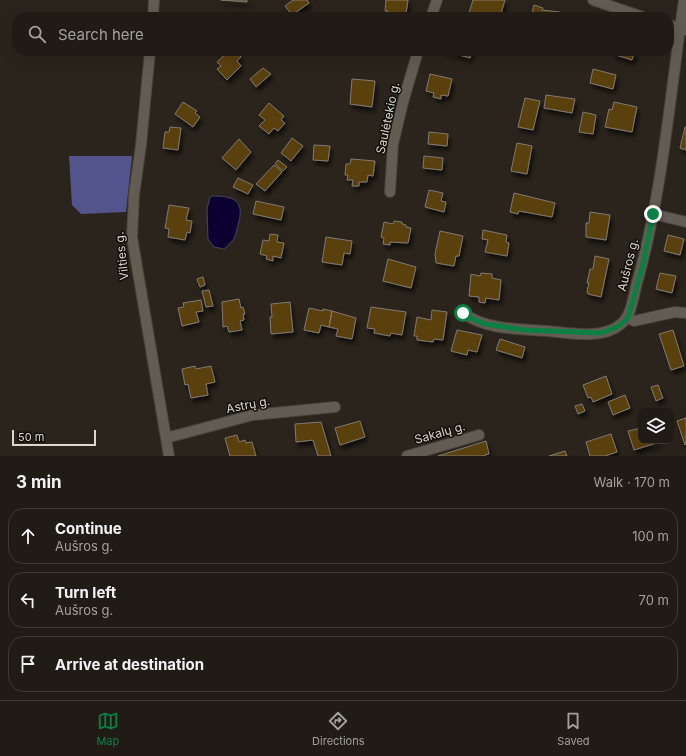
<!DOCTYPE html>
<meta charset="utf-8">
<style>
body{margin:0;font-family:Inter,sans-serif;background:#2d2822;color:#f1f3f6}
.controls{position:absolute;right:12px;bottom:12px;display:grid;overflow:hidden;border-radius:8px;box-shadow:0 4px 16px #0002}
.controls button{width:36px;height:36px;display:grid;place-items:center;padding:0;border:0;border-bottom:1px solid #3d3934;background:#201b15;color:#f1f3f6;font:20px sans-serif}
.scale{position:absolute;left:12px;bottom:10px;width:84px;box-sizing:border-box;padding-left:4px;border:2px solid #dbd7d1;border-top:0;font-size:11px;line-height:14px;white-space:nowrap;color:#dbd7d1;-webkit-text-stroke:3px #110e0a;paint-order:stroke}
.stop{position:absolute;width:12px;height:12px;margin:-9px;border:3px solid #0b8043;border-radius:50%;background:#fff}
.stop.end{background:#0b8043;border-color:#fff;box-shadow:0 1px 4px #0008}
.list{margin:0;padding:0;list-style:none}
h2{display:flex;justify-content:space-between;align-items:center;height:52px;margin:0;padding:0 16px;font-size:17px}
h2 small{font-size:13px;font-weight:400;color:#a2a1a0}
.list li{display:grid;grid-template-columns:26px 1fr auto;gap:12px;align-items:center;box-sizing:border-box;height:56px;margin:0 8px 8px;padding:0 8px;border:1px solid #3d3934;border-radius:16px}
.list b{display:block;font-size:15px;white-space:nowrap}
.list p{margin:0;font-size:13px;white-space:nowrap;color:#a2a1a0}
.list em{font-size:13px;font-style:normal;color:#a2a1a0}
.icon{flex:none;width:22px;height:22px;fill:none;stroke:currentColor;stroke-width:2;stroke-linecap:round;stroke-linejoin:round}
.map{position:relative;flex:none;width:686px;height:456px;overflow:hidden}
.search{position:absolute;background:#201b15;box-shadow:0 4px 16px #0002;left:12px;right:12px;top:12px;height:44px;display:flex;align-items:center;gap:10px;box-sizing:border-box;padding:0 14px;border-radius:16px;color:#a2a1a0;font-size:15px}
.sheet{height:244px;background:#201b15}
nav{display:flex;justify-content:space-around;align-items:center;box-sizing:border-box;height:56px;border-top:1px solid #3d3934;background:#201b15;font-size:11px;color:#a2a1a0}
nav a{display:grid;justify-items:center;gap:2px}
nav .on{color:#0b8043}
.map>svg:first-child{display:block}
</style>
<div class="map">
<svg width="686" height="456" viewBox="0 0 686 456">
<defs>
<filter id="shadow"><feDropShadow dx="2.5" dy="4.5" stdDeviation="2" flood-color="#0009"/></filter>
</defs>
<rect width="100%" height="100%" fill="#2a241c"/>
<!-- forest -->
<path fill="#54548c" d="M69 156H132L126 212 81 214 72 205Z"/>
<!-- water -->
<path fill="#0b0231" stroke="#494261" d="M213 196C233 196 244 200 239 222 237 227 236 236 233 240 231 243 227 246 224 249L214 247 208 239 207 209 210 197Z"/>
<!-- building -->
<path fill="#5a3f11" stroke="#817a70" filter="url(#shadow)" d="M221 0H247V2Z
M293 0H307L309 3 292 15 285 6Z
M386 0H408L406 14H403V17H388V11H385Z
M473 0H505L500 17H484L469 13Z
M534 5 543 8 542 10 560 12 558 17H531Z
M184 14 203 16V17H184Z
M229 51H235L241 57 237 61 241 66 227 80 217 69 221 66 217 62Z
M445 51H472L470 58Z
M614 51H635L632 60 613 54Z
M263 68 271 74 256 87 250 79Z
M593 69 616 75 613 89 590 83Z
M430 74 452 79 448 96 441 95V99L433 97 434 93 426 91Z
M352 79 375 81 372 107 350 104Z
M546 95 575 99 572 113 544 108Z
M525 98 540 101 533 130 518 127Z
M183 102 197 111 195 113 200 117 193 127 175 114Z
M614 102 637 107 632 132 605 127 609 109 612 110Z
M269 103 284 116 281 120 285 123 278 131 274 128 269 134 259 126 265 120 259 115Z
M583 112 596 115 593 134 579 132Z
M170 127 181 128 178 150 163 148 165 132H169Z
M685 127H686V150L680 148Z
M429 132 448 134 447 146 428 144Z
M292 138 303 146 291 161 281 153Z
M239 139 251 152 236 170 222 158Z
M517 143 532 146 527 174 511 171Z
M314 145 330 146 328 161 313 160Z
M424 156 443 158 442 170 423 168Z
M351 159 375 161 373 176 368 175 367 182H359V186H352L353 180H347L348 175H345L346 164H350Z
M278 160 287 167 283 171 275 164Z
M274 165 282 172 265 191 256 184Z
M238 178 253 185 248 194 233 187Z
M429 190 443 193 441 201 446 202 444 212 425 207Z
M514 193 555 203 552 217 519 211 518 214 510 212Z
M256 201 284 207 281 220 253 214Z
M169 205 189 208 186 220 192 221 190 233 187 232 185 240 168 237 169 229 165 228Z
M590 212 610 215 606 240 586 237V223H589Z
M394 221 402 222V224L406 225V227L411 228 408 243 390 242V245L383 244 384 238 381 237 384 222 393 224Z
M483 230 507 235 506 242 509 243 507 256 485 252 488 240 482 239Z
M440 231 463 236 459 256H456L454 266 436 263 435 254Z
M270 234 278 235 277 242 284 243 281 258 273 256V261L266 259 267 256 260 254 263 240 269 241Z
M668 235 684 239 680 255 664 251Z
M326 237 352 241 350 254 344 253 342 265 322 262Z
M595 256 609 259 601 297 588 294 587 291 589 283H587L590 269H593Z
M388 259 416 267 411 288 383 281Z
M481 273 492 274V278L501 280 499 300 486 298 485 303 479 302V297L469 296 471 274 480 276Z
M660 273 676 276 672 293 656 289Z
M203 277 205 285 200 287 197 279Z
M209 290 213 306 206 307 202 291Z
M239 299 241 308 243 307 245 314H243L244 320 240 321 242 330 229 332 227 326 223 327 222 302Z
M201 300 203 311 196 312 199 322 182 326 178 308 184 307 183 303Z
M290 302 293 332 271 334 270 317H272L271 304Z
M371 307 406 312 402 335 391 333 390 336 374 333 375 329 367 328Z
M309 308 323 311V309L332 311 329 327 321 325 319 333 304 330Z
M432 310 447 312 443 340 434 339 433 342 417 340V336H414L417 317 431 320Z
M332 311 356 318 352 339 336 336 338 329 329 327Z
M457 330 482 335 477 352 468 350 467 355 451 351Z
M673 330 684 366 671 370 659 334Z
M500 339 525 347 522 358 496 350Z
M195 366 196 369 211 366 215 382 206 384 208 395 191 398 188 384 185 385 182 369Z
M606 376 612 394 593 402 591 397 588 398 583 385Z
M658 385 663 398 656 401 651 387Z
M625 395 630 408 613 415 608 402Z
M582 404 585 411 578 414 575 406Z
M686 418V444L685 445 677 421Z
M360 421 365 437 340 445 335 428Z
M321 422 331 456H318L313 440 296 442 295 424Z
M641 428V441L660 442 634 450 628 431Z
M611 434 617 452 605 456H590L586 442Z
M237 435 239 442 245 440 246 443 252 442 256 456H230L225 438Z
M486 441 489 454 482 456H438Z
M565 451 567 456H549Z"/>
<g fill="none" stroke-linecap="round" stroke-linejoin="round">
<!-- street casing -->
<g stroke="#47423b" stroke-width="12">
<path id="street" d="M593 0 643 17
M153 17 154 0
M431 17 437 0
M669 25 686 30
M150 51 141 145 134 195 132 237 169 456
M390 192 393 144 403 102 418 51
M653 214 686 222
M463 313C486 330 520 329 548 331 569 333 603 340 621 324 632 315 633 297 637 283 663 190 670 95 684 0
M628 318 634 321 675 312 686 313
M166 438 253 415 335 407
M407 456 479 435"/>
</g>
<!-- street -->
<use href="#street" stroke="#635c52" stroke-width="10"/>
</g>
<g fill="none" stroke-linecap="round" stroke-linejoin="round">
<!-- route -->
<path stroke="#0b8043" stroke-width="5" d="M463 313 470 318 485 324 525 330 601 333 619 326 628 318 644 260 653 214"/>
</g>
<g text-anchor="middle" stroke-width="3" stroke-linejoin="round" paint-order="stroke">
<!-- street labels -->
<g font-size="12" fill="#dbd7d1" stroke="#110e0a">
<text transform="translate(388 118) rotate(-78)" y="4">Saulėtekio g.</text>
<text transform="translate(122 256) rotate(-96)" y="4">Vilties g.</text>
<text transform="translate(628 265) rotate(-76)" y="4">Aušros g.</text>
<text transform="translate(248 405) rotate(-11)" y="4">Astrų g.</text>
<text transform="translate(440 433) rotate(-16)" y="4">Sakalų g.</text>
</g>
</g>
</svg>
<div class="controls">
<button><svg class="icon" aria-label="layers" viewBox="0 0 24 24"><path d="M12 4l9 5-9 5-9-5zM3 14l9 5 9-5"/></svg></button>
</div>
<div class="scale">50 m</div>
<div class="stop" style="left:463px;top:313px"></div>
<div class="stop end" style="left:653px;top:214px"></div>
<div class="search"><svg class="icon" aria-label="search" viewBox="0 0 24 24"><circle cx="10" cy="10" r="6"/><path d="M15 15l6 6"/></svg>Search here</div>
</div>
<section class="sheet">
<h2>3 min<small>Walk · 170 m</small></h2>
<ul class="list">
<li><svg class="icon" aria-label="ahead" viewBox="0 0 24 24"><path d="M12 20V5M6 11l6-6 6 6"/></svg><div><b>Continue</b><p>Aušros g.</p></div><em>100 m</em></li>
<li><svg class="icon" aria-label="left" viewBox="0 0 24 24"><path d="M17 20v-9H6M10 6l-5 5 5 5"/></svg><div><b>Turn left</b><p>Aušros g.</p></div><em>70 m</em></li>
<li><svg class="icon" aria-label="arrive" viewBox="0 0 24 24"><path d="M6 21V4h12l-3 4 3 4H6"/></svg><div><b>Arrive at destination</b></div></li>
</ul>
</section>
<nav>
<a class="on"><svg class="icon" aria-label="map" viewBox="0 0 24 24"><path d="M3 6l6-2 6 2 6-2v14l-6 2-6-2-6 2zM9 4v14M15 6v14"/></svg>Map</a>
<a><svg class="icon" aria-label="directions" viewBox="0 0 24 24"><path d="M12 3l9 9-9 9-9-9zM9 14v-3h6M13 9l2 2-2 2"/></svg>Directions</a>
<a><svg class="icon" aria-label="saved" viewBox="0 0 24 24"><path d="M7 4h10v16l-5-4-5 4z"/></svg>Saved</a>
</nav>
